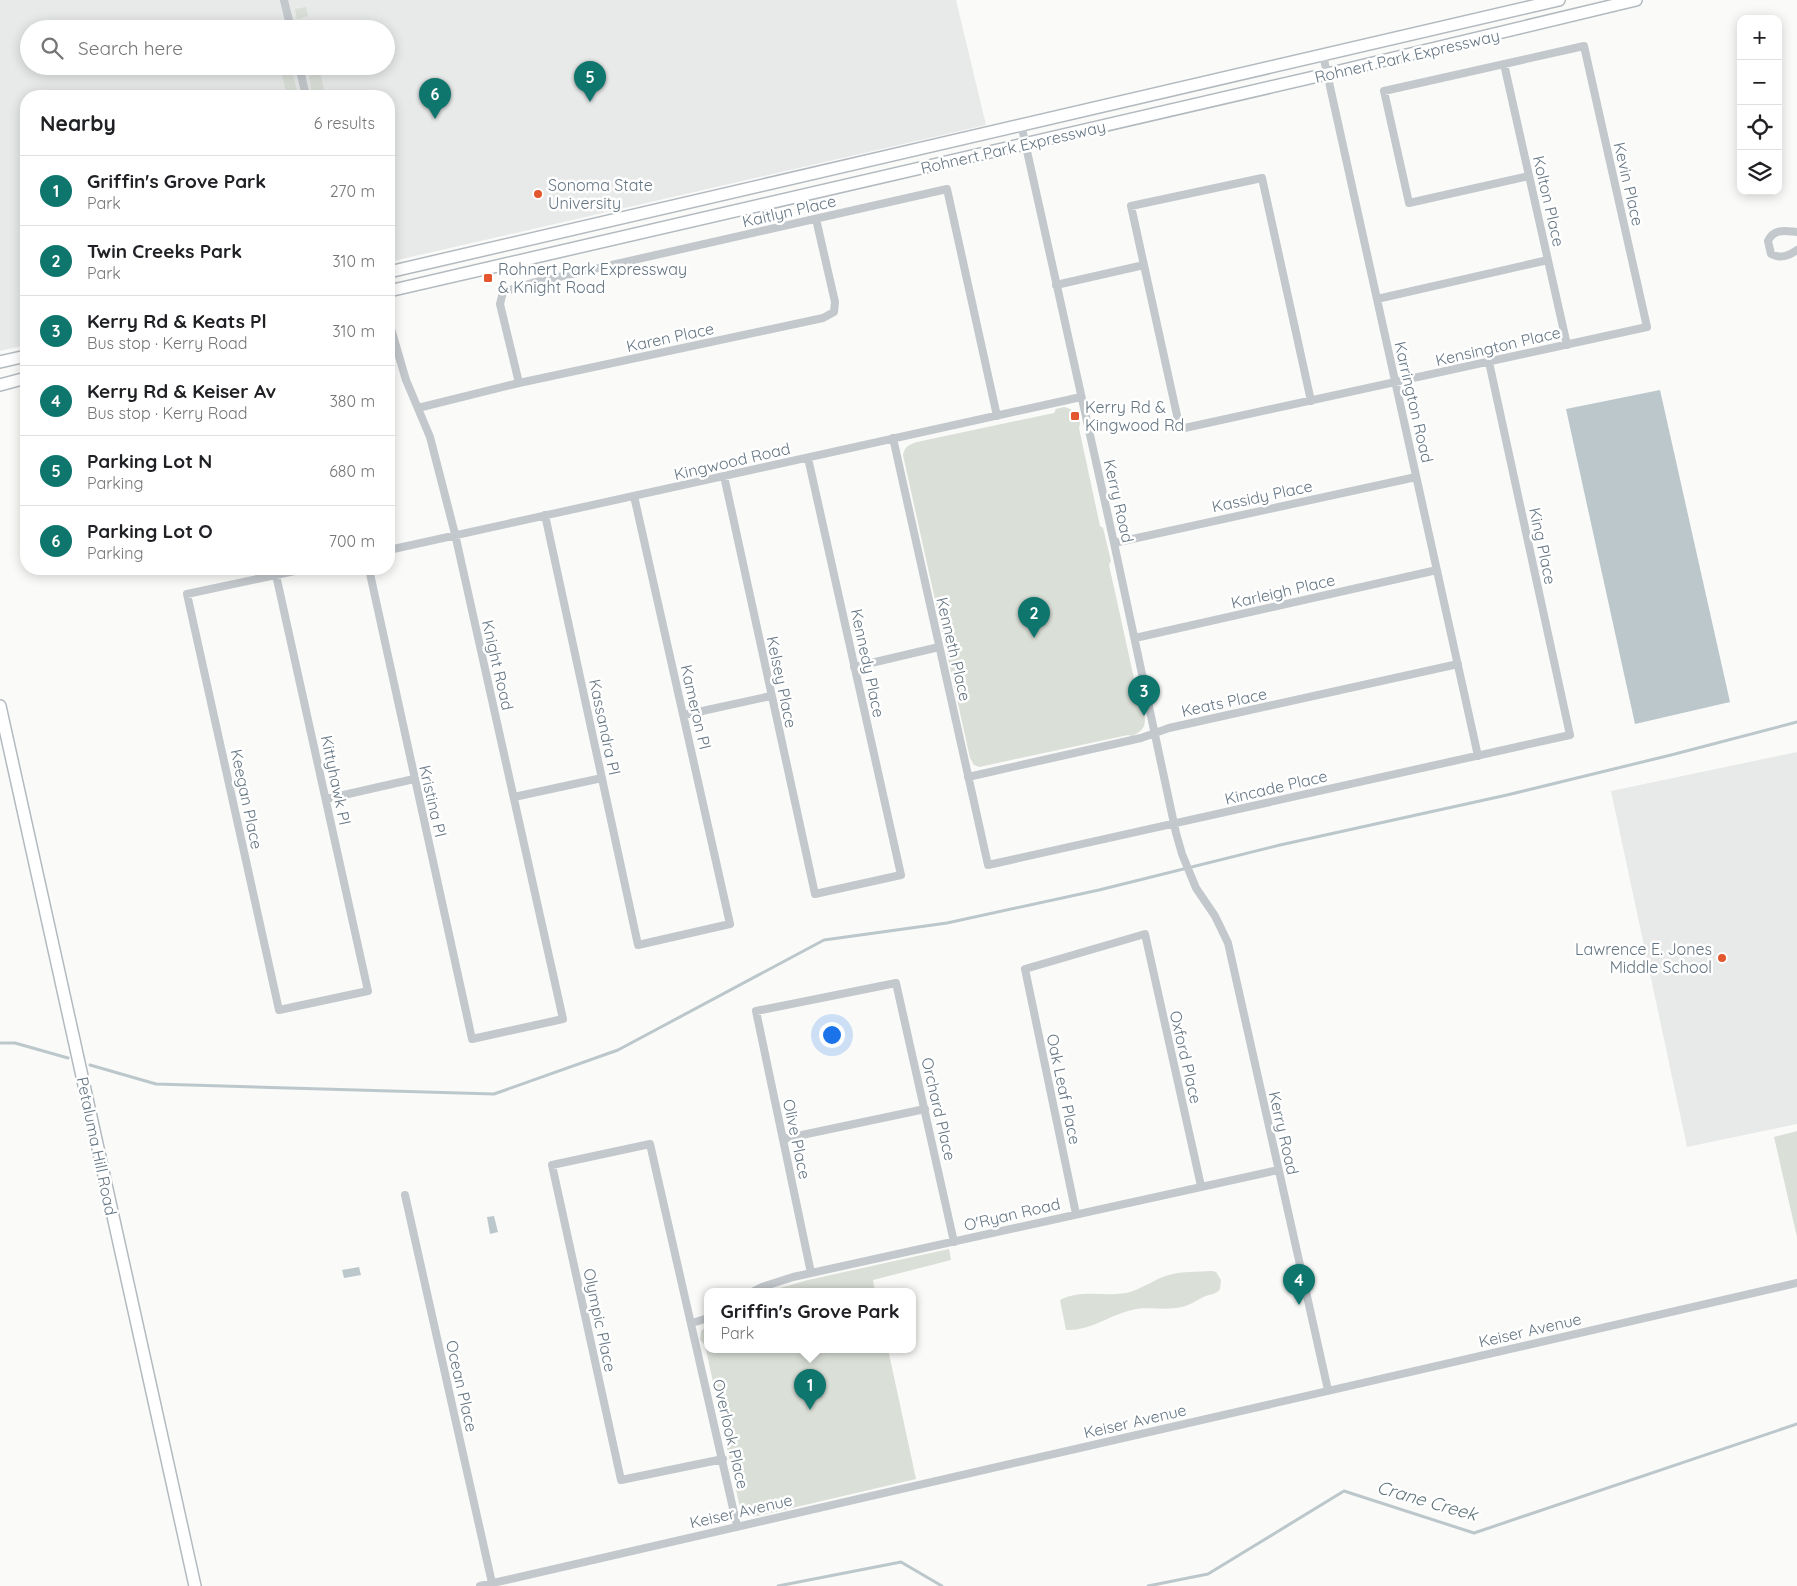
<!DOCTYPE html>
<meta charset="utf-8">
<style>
body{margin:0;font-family:Quicksand,sans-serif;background:#f6f6f6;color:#202124}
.controls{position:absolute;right:15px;top:15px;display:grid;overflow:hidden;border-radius:10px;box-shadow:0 2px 12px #0003}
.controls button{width:45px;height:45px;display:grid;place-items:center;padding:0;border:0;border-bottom:1px solid #e0e0e0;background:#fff;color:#202124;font:25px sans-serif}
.you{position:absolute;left:831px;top:1034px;width:18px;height:18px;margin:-12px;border:4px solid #fff;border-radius:50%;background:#1a73e8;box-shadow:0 0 0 8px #1a73e833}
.badge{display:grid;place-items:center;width:32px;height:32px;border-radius:50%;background:#0f766e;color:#fff;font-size:16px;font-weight:700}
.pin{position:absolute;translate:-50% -41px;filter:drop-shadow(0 1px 2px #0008)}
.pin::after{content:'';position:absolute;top:26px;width:18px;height:15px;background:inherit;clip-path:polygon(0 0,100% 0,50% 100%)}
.popup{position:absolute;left:704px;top:1288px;width:212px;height:65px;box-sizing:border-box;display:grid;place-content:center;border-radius:10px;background:#fff;filter:drop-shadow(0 1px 4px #0005);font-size:16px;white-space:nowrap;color:#757577}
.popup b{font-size:19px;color:#202124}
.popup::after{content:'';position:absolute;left:50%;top:100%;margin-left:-10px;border:10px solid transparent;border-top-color:#fff}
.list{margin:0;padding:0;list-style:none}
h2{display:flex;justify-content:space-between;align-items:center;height:65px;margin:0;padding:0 20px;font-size:21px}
h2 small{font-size:16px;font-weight:400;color:#757577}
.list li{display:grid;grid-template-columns:32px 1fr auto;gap:15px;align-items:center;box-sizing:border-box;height:70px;padding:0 20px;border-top:1px solid #e0e0e0}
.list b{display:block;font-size:19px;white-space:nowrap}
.list p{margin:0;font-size:16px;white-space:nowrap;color:#757577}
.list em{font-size:16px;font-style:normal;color:#757577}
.icon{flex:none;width:28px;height:28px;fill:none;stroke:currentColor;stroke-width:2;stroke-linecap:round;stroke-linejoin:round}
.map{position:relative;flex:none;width:1797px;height:1586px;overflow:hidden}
.search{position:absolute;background:#fff;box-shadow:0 2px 12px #0003;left:20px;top:20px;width:375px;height:55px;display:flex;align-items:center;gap:12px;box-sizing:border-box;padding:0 18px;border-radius:28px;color:#757577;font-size:19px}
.panel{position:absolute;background:#fff;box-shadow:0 2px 12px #0003;left:20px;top:90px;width:375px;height:485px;border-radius:20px}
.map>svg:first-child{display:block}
</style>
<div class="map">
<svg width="1797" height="1586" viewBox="0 0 1797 1586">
<rect width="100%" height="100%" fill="#fafaf8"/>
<!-- built -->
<path fill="#e8e9e9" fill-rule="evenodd" d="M0 0H956L986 125 389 262V96H26V345L0 351ZM29 29H386V66H29Z
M1797 752V1124L1687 1147 1611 791Z"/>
<!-- green -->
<path fill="#dadfd7" d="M306 7 308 16 297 19 295 9Z
M280 66H291L298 96H287Z
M311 66H319L325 96H313L315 94 312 93 309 77 311 75 308 74V71L310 70Z
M1064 407C1074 409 1083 417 1079 428L1100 526 1103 528 1111 561 1109 565 1141 710 1144 713C1147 725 1143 731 1132 736L1128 735 979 767 974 765 970 758 903 455C905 446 909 445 917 442L1054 413 1056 409Z
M1797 1131V1237L1774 1137Z
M949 1249 951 1260 873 1280 875 1291H770L808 1280Z
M1212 1271 1216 1272 1221 1280 1220 1289C1216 1294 1212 1294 1206 1296 1198 1299 1191 1305 1182 1307 1165 1311 1148 1306 1132 1310 1109 1315 1091 1331 1066 1330L1060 1300C1082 1289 1102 1297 1126 1293 1141 1290 1154 1279 1169 1275 1183 1271 1198 1272 1212 1271Z
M707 1326 708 1349H888L916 1479 753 1517 740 1508 705 1345 700 1340 701 1331Z"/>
<!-- water -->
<path fill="#bbc7cb" d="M1660 390 1730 702 1635 724 1566 409Z
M494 1216 498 1232 490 1234 487 1217Z
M359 1267 361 1275 344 1278 342 1270Z"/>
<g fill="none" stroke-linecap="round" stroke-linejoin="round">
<!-- stream -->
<path stroke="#bbc7cb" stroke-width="3" d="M0 1043H15L68 1058
M90 1065 156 1084 494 1094 618 1050 824 940 947 923 1099 890 1280 845 1507 795 1671 755 1797 722
M778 1586 901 1562 942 1586
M1148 1586 1208 1574 1344 1491 1474 1533 1797 1424"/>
<!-- secondary casing -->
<g stroke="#b3babf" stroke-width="14">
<path id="secondary" d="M389 272 1559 0
M389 291 1327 74 1636 0
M0 362 26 356
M0 385 26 378
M0 706 195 1586"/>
</g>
<!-- street -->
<path stroke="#c3c8cc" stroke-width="8" d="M284 0 291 29
M1323 55 1478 756
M1504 64 1567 345
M299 66 306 96
M1021 124 1114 543 1176 833 1182 854 1196 888 1215 916 1228 943 1328 1390
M1797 232C1785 231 1774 228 1768 241L1771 254C1781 259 1788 256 1797 250
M1056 285 1144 265
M1377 299 1548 260
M519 383 500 304 503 292 532 283 947 189 997 416
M1311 401 1262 178 1131 206 1180 429 1647 327 1584 46 1384 91 1409 203 1529 176
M418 408 519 383 823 318 834 312 835 302 816 219
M893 438 988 865 1570 735 1489 362
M724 476 815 894 901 875 808 458
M545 515 638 945 730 924 634 496
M1114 543 1416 477
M389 550 1081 397
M369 569 472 1039 563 1019 455 534 430 437 406 380 389 322
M276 575 368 991 279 1010 187 594 304 569
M1135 638 1437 570
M854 667 939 647
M684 715 771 696
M968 777 1141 738 1169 728 1458 664
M514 797 602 778
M326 799 414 779
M783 1139 925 1109
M405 1195 492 1583
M1076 1214 1025 969 1145 934 1201 1186
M811 1273 756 1011 896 983 954 1242
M754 1291 762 1287 793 1277 1278 1170
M692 1323 708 1318
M723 1459 621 1480 552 1165 650 1144 737 1526
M480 1586 1797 1283"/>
<!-- secondary -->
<use href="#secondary" stroke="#fff" stroke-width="11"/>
</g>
<!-- markers -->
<g fill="#e4572e" stroke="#fff" stroke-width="2">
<circle cx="538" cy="194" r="5"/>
<rect x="483" y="273" width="10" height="10" rx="2.5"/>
<rect x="1070" y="411" width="10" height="10" rx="2.5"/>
<circle cx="1722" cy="958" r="5"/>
</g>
<g text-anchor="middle" stroke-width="5" stroke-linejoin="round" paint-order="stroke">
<!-- street labels -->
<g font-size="16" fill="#657683" stroke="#fff">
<text transform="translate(1407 56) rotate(-13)" y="6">Rohnert Park Expressway</text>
<text transform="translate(1013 147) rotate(-13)" y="6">Rohnert Park Expressway</text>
<text transform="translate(1629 184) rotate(77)" y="6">Kevin Place</text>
<text transform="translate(1549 201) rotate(77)" y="6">Kolton Place</text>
<text transform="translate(789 211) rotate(-13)" y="6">Kaitlyn Place</text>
<text transform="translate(670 337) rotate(-12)" y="6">Karen Place</text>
<text transform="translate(1498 346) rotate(-13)" y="6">Kensington Place</text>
<text transform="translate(1414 402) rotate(77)" y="6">Karrington Road</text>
<text transform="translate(732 461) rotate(-13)" y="6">Kingwood Road</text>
<text transform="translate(1262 496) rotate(-12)" y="6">Kassidy Place</text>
<text transform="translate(1119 501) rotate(77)" y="6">Kerry Road</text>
<text transform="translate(1543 546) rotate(78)" y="6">King Place</text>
<text transform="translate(1283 591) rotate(-13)" y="6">Karleigh Place</text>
<text transform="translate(954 649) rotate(77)" y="6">Kenneth Place</text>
<text transform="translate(868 663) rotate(78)" y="6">Kennedy Place</text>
<text transform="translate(498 665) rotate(77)" y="6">Knight Road</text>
<text transform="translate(782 682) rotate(78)" y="6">Kelsey Place</text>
<text transform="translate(1224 702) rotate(-12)" y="6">Keats Place</text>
<text transform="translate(696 707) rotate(77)" y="6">Kameron Pl</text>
<text transform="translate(605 727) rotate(78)" y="6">Kassandra Pl</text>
<text transform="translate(336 780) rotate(78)" y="6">Kittyhawk Pl</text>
<text transform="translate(1276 787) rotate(-13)" y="6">Kincade Place</text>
<text transform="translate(247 799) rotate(78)" y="6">Keegan Place</text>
<text transform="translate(433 801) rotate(77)" y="6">Kristina Pl</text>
<text transform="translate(1186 1057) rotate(77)" y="6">Oxford Place</text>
<text transform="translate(1064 1089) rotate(78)" y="6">Oak Leaf Place</text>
<text transform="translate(939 1109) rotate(77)" y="6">Orchard Place</text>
<text transform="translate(1284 1133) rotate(77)" y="6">Kerry Road</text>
<text transform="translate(797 1139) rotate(78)" y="6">Olive Place</text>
<text transform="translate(97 1146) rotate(78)" y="6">Petaluma Hill Road</text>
<text transform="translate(1012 1214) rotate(-13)" y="6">O'Ryan Road</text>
<text transform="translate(600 1320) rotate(78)" y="6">Olympic Place</text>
<text transform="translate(1530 1330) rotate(-13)" y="6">Keiser Avenue</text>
<text transform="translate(462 1386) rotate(77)" y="6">Ocean Place</text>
<text transform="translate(1135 1421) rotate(-13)" y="6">Keiser Avenue</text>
<text transform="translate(731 1434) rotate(77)" y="6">Overlook Place</text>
<text transform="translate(741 1511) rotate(-13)" y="6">Keiser Avenue</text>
</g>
<!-- poi labels -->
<g font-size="16" fill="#657683" stroke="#fff" text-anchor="start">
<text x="548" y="191">Sonoma State<tspan x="548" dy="18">University</tspan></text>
<text x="498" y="275">Rohnert Park Expressway<tspan x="498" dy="18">&amp; Knight Road</tspan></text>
<text x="1085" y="413">Kerry Rd &amp;<tspan x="1085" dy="18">Kingwood Rd</tspan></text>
<text x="1712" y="955" text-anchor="end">Lawrence E. Jones<tspan x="1712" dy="18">Middle School</tspan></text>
</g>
<!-- water labels -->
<g font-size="18" font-style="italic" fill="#60757c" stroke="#fff">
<text transform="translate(1427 1501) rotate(16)" y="6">Crane Creek</text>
</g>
</g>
</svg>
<div class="controls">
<button>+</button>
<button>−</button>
<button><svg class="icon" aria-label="locate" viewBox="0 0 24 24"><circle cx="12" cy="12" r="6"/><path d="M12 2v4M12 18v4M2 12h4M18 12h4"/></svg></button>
<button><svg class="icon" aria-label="layers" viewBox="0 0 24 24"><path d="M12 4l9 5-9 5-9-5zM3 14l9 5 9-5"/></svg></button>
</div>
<div class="you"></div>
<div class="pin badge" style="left:810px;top:1410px">1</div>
<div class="popup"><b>Griffin's Grove Park</b>Park</div>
<div class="pin badge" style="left:1034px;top:638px">2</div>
<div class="pin badge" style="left:1144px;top:716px">3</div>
<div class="pin badge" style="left:1299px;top:1305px">4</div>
<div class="pin badge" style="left:590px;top:102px">5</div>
<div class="pin badge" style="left:435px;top:119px">6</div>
<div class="search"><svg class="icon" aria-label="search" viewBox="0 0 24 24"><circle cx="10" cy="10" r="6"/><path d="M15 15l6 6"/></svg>Search here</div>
<section class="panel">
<h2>Nearby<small>6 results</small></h2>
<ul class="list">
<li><span class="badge">1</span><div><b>Griffin's Grove Park</b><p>Park</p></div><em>270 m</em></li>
<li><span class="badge">2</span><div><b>Twin Creeks Park</b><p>Park</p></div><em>310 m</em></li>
<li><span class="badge">3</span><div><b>Kerry Rd &amp; Keats Pl</b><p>Bus stop · Kerry Road</p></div><em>310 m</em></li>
<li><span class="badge">4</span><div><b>Kerry Rd &amp; Keiser Av</b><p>Bus stop · Kerry Road</p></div><em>380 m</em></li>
<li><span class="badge">5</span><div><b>Parking Lot N</b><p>Parking</p></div><em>680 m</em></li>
<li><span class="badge">6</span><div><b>Parking Lot O</b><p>Parking</p></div><em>700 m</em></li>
</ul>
</section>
</div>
